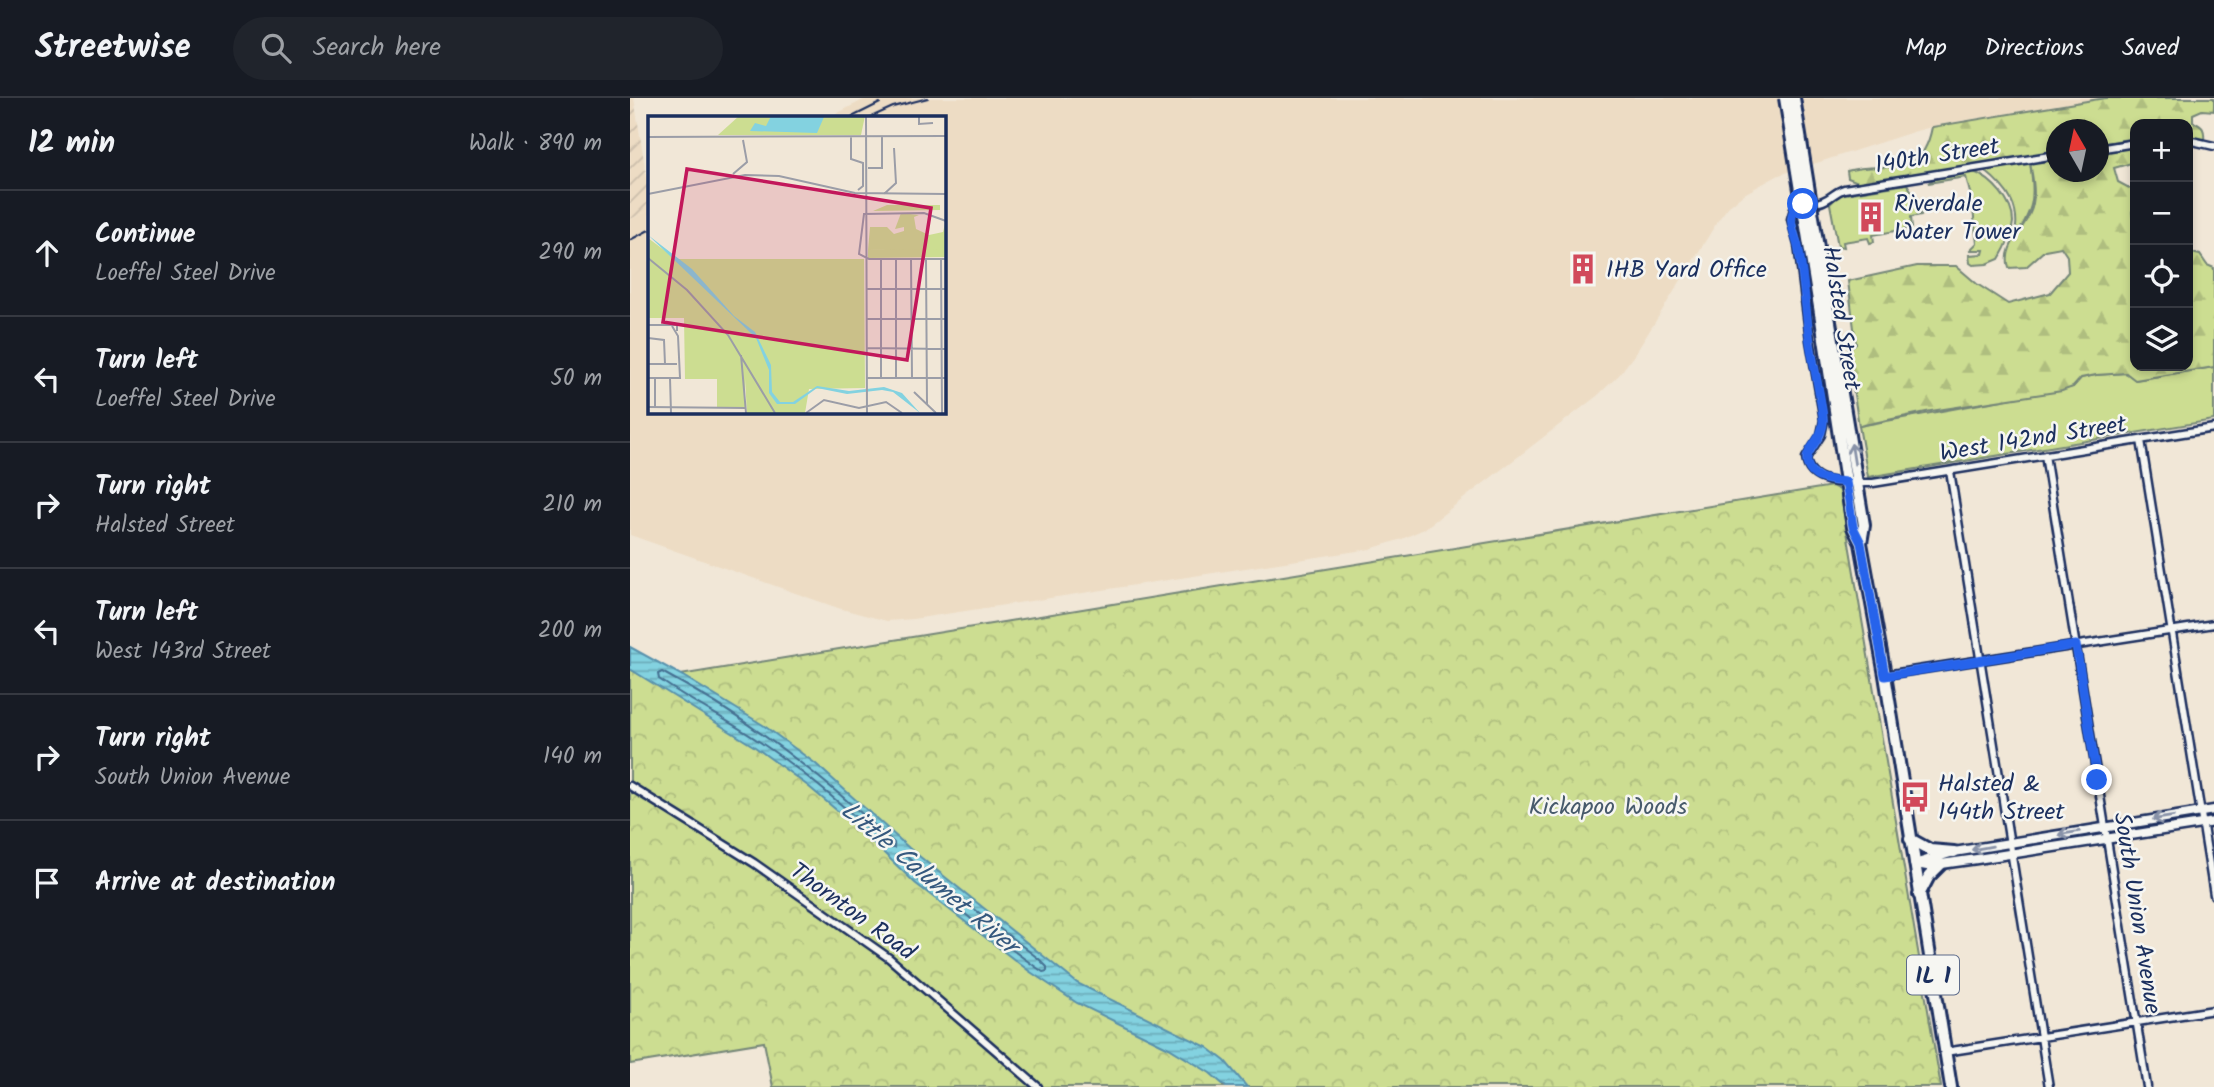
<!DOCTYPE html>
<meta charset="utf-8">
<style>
body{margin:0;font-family:Kalam,sans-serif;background:#20242c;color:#f1f3f6}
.controls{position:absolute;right:21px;top:21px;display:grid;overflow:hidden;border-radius:14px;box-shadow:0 4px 10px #0003}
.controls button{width:63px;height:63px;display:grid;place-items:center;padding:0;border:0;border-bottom:2px solid #363941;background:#171b24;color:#f1f3f6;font:35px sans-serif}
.compass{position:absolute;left:1416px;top:21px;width:63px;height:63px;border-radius:50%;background:#171b24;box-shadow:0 4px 10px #0003;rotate:351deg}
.stop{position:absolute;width:21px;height:21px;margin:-16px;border:5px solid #2563eb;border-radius:50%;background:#fff}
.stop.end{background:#2563eb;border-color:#fff;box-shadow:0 2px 7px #0008}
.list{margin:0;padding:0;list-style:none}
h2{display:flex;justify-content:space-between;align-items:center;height:91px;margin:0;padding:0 28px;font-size:30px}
h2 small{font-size:23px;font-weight:400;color:#9ea1a6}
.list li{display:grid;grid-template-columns:46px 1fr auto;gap:21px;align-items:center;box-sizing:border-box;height:126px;padding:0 28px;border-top:2px solid #363941}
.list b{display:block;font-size:26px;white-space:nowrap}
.list p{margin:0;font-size:23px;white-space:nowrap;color:#9ea1a6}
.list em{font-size:23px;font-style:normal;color:#9ea1a6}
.icon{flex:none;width:38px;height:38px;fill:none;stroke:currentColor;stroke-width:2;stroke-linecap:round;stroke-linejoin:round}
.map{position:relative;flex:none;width:1584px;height:989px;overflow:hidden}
header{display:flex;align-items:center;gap:42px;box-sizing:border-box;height:98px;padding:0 35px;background:#171b24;border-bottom:2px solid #363941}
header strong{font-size:33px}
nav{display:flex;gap:38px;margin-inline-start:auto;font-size:24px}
.search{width:490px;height:63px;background:#20242c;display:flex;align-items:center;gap:18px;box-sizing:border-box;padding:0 24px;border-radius:38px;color:#9ea1a6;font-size:26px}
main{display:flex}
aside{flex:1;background:#171b24}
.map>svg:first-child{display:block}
</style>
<header>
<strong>Streetwise</strong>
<div class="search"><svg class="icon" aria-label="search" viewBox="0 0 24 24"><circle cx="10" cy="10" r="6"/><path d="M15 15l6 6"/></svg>Search here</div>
<nav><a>Map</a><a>Directions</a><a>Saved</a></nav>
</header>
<main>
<aside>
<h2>12 min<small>Walk · 890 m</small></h2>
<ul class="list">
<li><svg class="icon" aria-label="ahead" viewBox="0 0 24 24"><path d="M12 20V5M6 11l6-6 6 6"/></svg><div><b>Continue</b><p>Loeffel Steel Drive</p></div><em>290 m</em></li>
<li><svg class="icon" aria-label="left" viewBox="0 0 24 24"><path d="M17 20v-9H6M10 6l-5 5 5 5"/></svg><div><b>Turn left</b><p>Loeffel Steel Drive</p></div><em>50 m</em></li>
<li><svg class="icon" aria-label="right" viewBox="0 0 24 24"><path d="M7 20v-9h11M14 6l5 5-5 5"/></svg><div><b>Turn right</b><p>Halsted Street</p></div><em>210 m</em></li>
<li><svg class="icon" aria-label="left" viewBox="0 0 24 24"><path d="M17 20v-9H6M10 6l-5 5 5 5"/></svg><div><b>Turn left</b><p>West 143rd Street</p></div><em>200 m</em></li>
<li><svg class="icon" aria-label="right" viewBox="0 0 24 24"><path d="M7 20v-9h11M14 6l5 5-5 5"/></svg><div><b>Turn right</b><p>South Union Avenue</p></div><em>140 m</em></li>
<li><svg class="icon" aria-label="arrive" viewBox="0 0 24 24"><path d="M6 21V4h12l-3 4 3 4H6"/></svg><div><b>Arrive at destination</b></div></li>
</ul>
</aside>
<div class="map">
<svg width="1584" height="989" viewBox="0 0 1584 989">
<defs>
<pattern id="industrial-furrows" width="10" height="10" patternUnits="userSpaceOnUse" patternTransform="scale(1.75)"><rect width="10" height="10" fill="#eddcc4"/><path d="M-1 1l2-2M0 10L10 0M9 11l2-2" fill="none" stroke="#cbbdab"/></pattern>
<pattern id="forest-firs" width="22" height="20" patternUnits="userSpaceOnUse" patternTransform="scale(1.75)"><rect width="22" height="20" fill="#ccdd91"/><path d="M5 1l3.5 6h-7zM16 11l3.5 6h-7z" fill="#afbe7f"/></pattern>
<pattern id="park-crowns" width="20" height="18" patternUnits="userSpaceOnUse" patternTransform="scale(1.75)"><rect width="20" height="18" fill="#ccdd91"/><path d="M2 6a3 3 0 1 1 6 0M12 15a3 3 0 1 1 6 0" fill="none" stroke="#afbe7f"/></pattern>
<pattern id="water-rules" width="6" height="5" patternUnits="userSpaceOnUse" patternTransform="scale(1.75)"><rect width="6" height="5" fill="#83d2e0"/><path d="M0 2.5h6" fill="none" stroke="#6aabb9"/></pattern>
</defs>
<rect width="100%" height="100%" fill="#f1e7d7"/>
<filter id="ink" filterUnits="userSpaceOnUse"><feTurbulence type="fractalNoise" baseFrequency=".0143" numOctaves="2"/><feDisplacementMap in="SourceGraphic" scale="14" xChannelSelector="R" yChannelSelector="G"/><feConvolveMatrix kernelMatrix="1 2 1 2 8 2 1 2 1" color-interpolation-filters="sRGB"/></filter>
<g filter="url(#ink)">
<!-- built -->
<path fill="#eddcc4" d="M237 0H1475L1313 26 1286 33 1149 77 1114 96 1098 109 1089 121 1007 253 989 277 967 298 794 431 772 441 740 451 283 521 257 523 208 510 0 437V121L19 113V313H313V19H200Z"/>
<!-- industrial -->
<path fill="url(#industrial-furrows)" d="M0 0H4L19 94V113L0 121Z"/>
<!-- grass -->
<path fill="#ccdd91" stroke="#748678" stroke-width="2" d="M1400 65C1406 102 1403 111 1384 142 1392 110 1379 92 1354 72Z
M1344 74C1362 81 1383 104 1383 124 1382 136 1375 151 1369 161L1357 166 1343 167 1340 165 1339 157 1353 156 1354 152H1340L1347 145 1342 103 1336 79 1298 85 1304 81Z
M1277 86 1288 103 1291 117 1281 119 1282 130 1243 137 1244 144 1240 145 1238 140 1213 144 1214 149 1208 148 1200 106 1209 97Z
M1584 269V322L1238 379 1229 328 1443 289 1451 280 1466 277 1496 275 1506 282Z"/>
<!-- forest -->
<path fill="url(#forest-firs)" stroke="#748678" stroke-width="2" d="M1475 0H1584V13L1572 12 1563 16V24C1573 28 1575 31 1574 42L1558 38V26H1505V40L1469 46 1468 32H1426V53L1253 83 1228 84 1218 80 1217 73C1253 61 1291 87 1302 29Z
M1505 49V64L1484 70 1488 84 1505 93V108L1502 114 1505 135V268H1558V154L1570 157 1577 167 1584 170V269L1505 282 1496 275 1466 277 1451 280 1443 289 1432 293 1301 313 1229 328 1217 253 1226 246 1218 183 1287 168H1326L1347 186 1378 206 1420 195 1438 174 1437 158 1431 149 1415 152 1396 169 1379 170C1372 149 1393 133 1400 115 1407 100 1403 80 1400 65L1426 61V74H1468L1469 55Z"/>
<!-- park -->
<path fill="url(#park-crowns)" stroke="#748678" stroke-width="2" d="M1202 388 1210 392 1311 989H143L134 944 0 966V571L20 582Z"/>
<!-- water -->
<path fill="url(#water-rules)" stroke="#5991ac" stroke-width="2" d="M0 549 53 578 133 627 186 666 279 750 447 885 577 949 595 963 617 989H596L580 975 539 950 447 905 399 873 285 785 230 732 178 688 125 649 0 571Z"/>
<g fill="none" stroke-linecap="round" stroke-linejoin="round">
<!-- shore -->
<path stroke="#457092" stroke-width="2" d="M32 574C118 620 193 678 264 745V750H259C219 712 176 675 130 644 97 621 61 604 29 581L28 576Z
M272 755 409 861 417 869V873L413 874 403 867 347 826 270 760Z"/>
<!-- minor casing -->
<g stroke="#1b2f5e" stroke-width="11">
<path id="minor" d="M1558 42 1584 48
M1468 51 1505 45
M1426 57 1214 91C1205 94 1201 100 1193 103 1183 107 1173 104 1164 111L1161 121 1168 147 1180 242 1194 322 1191 337 1176 360C1179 389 1221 385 1243 385L1584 330
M1511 342 1584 797
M1415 357 1517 989
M1320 373 1419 989
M1255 577 1584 526
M0 688 124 765 259 860 408 989
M1315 954 1584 912"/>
</g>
<!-- tertiary casing -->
<g stroke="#1b2f5e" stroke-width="13">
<path id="tertiary" d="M1284 766 1324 754 1584 712
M1287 766 1297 768 1347 761 1584 724"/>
</g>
<!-- primary casing -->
<g stroke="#1b2f5e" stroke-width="16">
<path id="primary" d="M1198 212 1234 427 1231 445
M1190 215 1223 429 1231 445 1255 577 1321 989
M1280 741 1300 752 1324 754
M1289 797 1299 778 1311 766"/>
</g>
<!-- minor -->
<use href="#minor" stroke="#f6f6f2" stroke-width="6"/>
<!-- tertiary -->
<use href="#tertiary" stroke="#f6f6f2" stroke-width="8"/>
<!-- primary -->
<use href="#primary" stroke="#f6f6f2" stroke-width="10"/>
<!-- rail -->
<path stroke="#1b2f5e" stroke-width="2" d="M222 19 250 5
M241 19 263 9 298 0
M0 142 19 132"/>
<!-- primary-bridge casing -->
<g stroke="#1b2f5e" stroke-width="16" stroke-linecap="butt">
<path id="primary-bridge" d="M1155 0 1190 215
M1164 0 1198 212"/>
</g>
<!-- primary-bridge -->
<use href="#primary-bridge" stroke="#f6f6f2" stroke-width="10"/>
</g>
<!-- one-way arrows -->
<defs><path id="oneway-shaft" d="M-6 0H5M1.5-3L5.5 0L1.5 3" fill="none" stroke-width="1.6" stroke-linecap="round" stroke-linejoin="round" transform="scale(1.75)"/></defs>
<g stroke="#8892a8">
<use href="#oneway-shaft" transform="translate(1223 356) rotate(-99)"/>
<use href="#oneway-shaft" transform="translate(1533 720) rotate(171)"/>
<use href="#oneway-shaft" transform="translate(1439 735) rotate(171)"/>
<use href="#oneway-shaft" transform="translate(1352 750) rotate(170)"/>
</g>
</g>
<g fill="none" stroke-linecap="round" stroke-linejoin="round" filter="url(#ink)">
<!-- route -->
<path stroke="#2563eb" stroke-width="9" d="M1173 106 1164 111C1157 125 1167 139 1169 153 1174 183 1176 214 1180 245 1184 270 1190 294 1193 319 1196 342 1171 352 1178 368 1184 383 1202 382 1216 384L1223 429 1231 445 1255 578 1446 547 1467 682"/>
</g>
<!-- icons -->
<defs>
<g id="building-bare" transform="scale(2.415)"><path d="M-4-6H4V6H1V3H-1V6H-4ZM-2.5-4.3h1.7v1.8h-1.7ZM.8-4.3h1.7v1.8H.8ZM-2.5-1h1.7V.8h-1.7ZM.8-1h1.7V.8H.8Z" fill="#d1495b" stroke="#f6f6f2" stroke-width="2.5" paint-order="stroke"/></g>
<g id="bus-bare" transform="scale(2.415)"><path d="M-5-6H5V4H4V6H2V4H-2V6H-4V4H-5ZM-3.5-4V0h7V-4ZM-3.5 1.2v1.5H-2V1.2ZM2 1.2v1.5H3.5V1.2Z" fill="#d1495b" stroke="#f6f6f2" stroke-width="2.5" paint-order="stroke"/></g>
</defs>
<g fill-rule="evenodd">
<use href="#building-bare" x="1241" y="119"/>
<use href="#building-bare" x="953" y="171"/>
<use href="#bus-bare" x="1285" y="699"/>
</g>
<g text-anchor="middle" stroke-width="5" stroke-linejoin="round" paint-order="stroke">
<!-- shield labels -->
<rect fill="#f6f6f2" stroke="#5d6b8a" stroke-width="2" x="1277" y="857.5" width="52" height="39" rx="5"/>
<g font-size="23" font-weight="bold" fill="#1b2f5e">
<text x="1303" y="885">IL 1</text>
</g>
<!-- street labels -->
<g font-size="24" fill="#1b2f5e" stroke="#f6f6f2">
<text transform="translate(1307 57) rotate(-9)" y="8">140th Street</text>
<text transform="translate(1212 220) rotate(81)" y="8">Halsted Street</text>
<text transform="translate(1403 340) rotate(-9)" y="8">West 142nd Street</text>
<text transform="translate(223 813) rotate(36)" y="8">Thornton Road</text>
<text transform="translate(1508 815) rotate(81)" y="8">South Union Avenue</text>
</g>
<!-- poi labels -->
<g font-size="24" fill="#1b2f5e" stroke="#f6f6f2" text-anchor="start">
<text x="1264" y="113">Riverdale<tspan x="1264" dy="28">Water Tower</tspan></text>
<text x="976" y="179">IHB Yard Office</text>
<text x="1308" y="693">Halsted &amp;<tspan x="1308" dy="28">144th Street</tspan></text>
</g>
<!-- park labels -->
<g font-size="24" fill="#475a6b" stroke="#f6f6f2">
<text x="978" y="716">Kickapoo Woods</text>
</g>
<!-- water labels -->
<g font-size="26" font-style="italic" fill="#35587e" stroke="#f6f6f2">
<text transform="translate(300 779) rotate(40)" y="9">Little Calumet River</text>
</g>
</g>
<!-- overview -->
<g transform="translate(18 18)">
<rect width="298" height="298" fill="#f1e7d7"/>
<path d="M258 132 297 133V141L220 142V134Z" fill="#ccdd91"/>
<path d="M239 89H292V94L225 95ZM253 97 271 99 266 101 268 113 281 119 295 116 297 108V133L220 134 222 111H239L246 118 256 115V111L247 113Z" fill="#ccdd91"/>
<path d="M91 0H217L213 19H70Z" fill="#ccdd91"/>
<path d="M0 122 28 143H216L217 272 161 273 157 297H99L97 263V291H69V263H37L36 202H0Z" fill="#ccdd91"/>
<path d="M123 0H176V1L169 17 102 15 107 7 118 10ZM0 119 44 153 86 200 107 216 123 249 124 276 132 286H145L169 270 201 275 236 271 254 277 272 297 245 276 234 274 199 278 169 272 147 288H129L121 277V254L108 222Z" fill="#83d2e0"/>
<path fill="none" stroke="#9b9da7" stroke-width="2" d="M218 0 219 297M271 0V8L285 7M203 20V43L215 47V70L210 74M0 21 298 20M220 52H234V20M85 58 99 46 95 24M0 78 97 59 131 60 207 77 298 78M236 78 248 67 246 32M298 105 276 97 216 98 211 138 221 143H298M0 142 39 174 80 219 127 297M233 143V262M248 143V262M263 143 264 262M278 143 279 289M293 143 294 297M218 173H298M219 203H298M0 209H29V215M0 222 16 224 17 248M218 232 298 233M93 239 98 297M0 248H29M0 262H32L30 220 24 210M7 262V291M22 262 23 297M218 262H298M266 276 288 297M0 291 98 292M158 297 176 284 211 292 238 286 254 297"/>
<path fill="#c2185b" fill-opacity="0.15" stroke="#c2185b" stroke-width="3.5" d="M39 53 283 92 259 244 15 206Z"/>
<rect width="298" height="298" fill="none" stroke="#1b2f5e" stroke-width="3.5"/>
</g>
</svg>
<div class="controls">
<button>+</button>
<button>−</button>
<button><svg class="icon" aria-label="locate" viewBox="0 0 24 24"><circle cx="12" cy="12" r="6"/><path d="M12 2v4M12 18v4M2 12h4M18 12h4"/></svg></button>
<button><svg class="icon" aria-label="layers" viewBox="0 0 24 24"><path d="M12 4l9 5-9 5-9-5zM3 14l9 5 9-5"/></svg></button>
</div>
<svg class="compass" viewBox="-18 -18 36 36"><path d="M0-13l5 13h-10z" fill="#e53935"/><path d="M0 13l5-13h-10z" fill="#9ea1a6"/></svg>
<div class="stop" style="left:1173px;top:106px"></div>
<div class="stop end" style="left:1467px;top:682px"></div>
</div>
</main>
